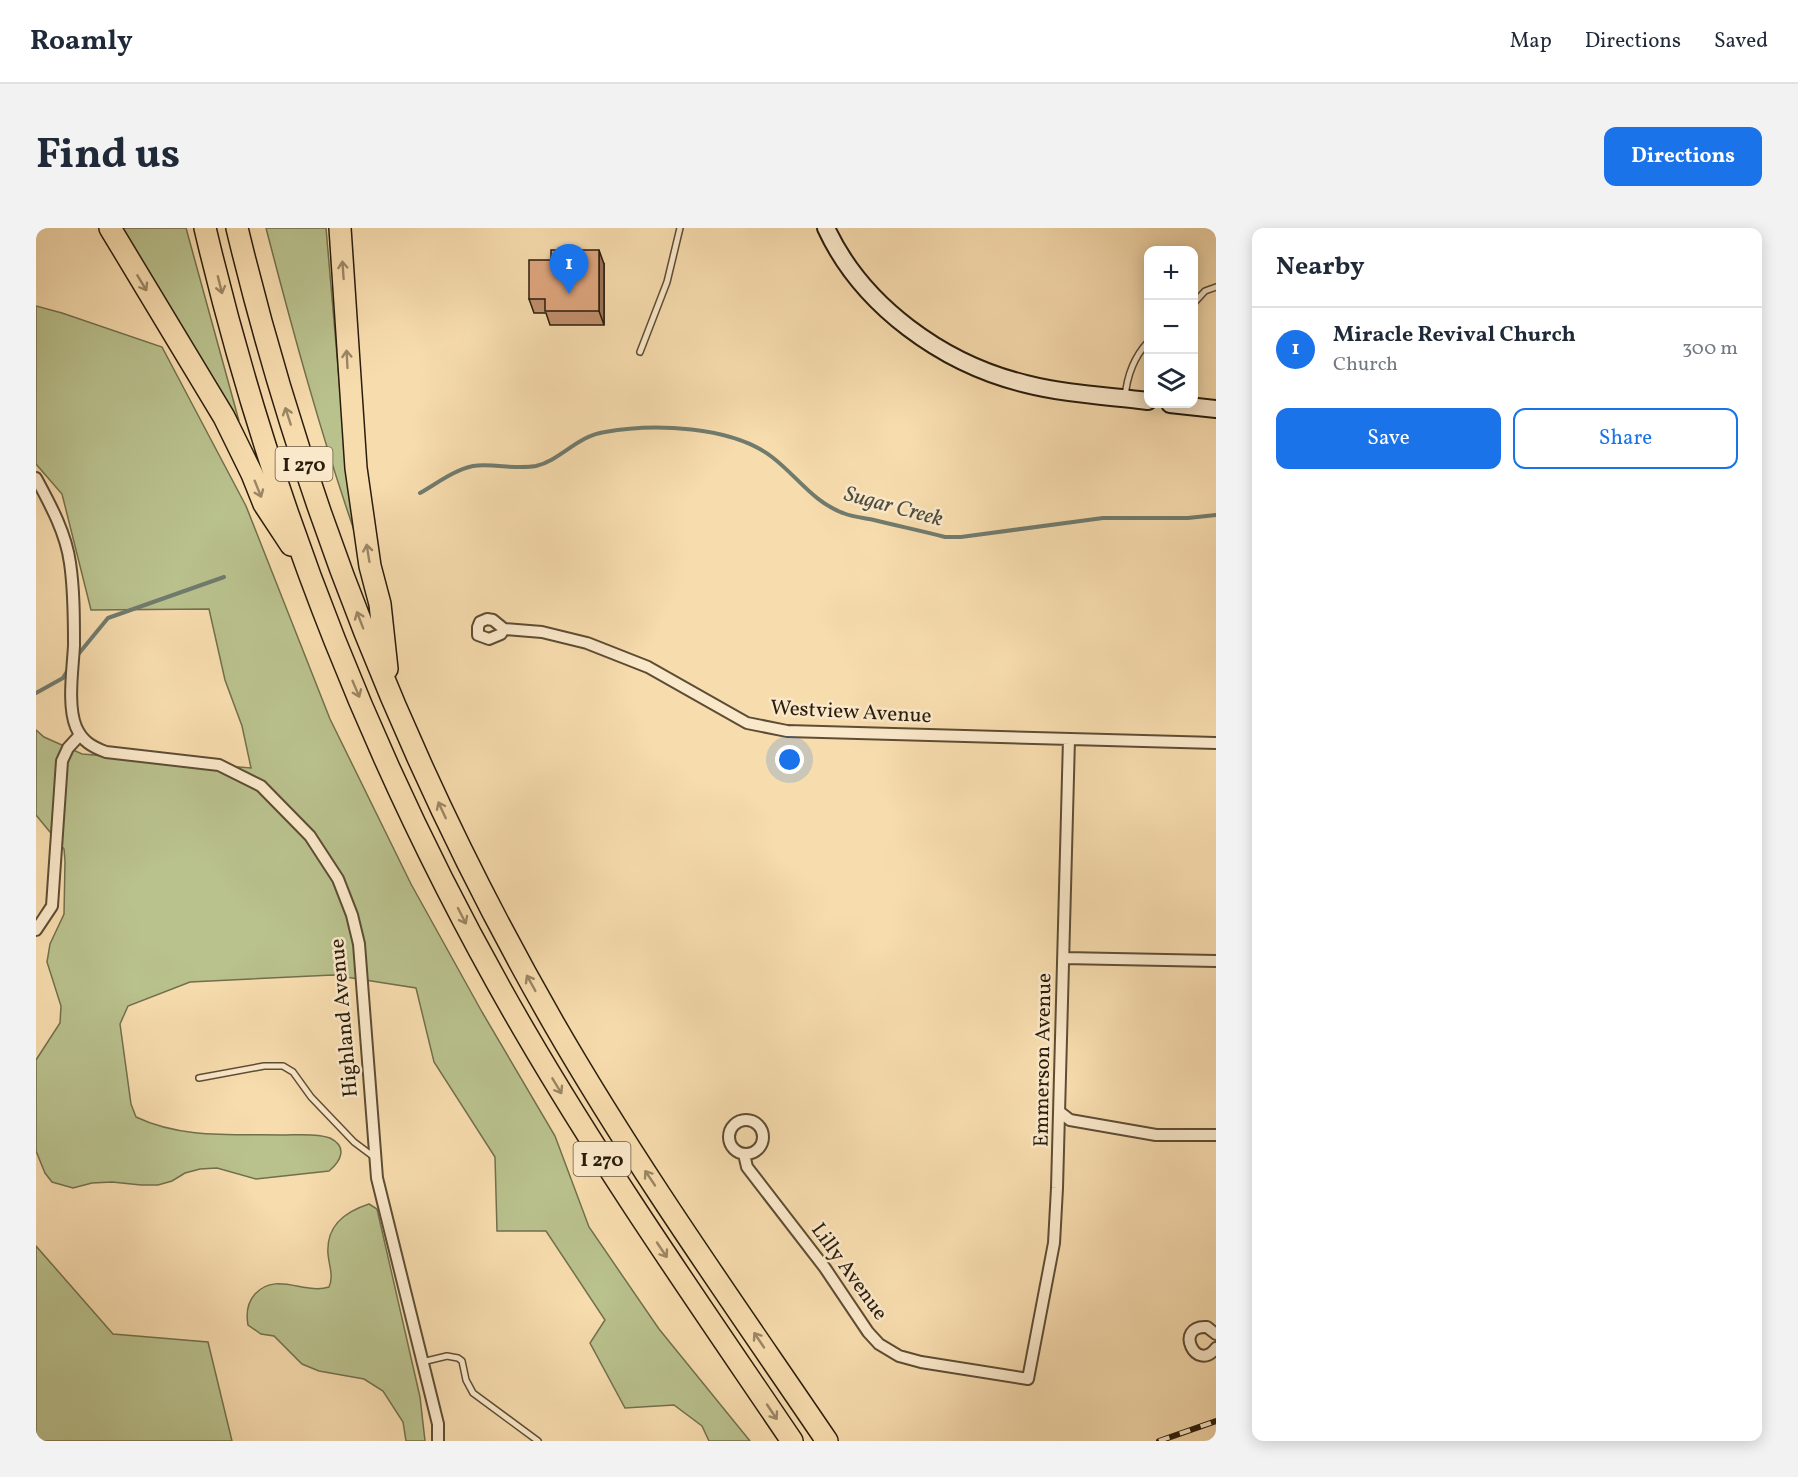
<!DOCTYPE html>
<meta charset="utf-8">
<style>
body{margin:0;font-family:Vollkorn,serif;background:#f2f2f3;color:#1f2937}
.controls{position:absolute;right:18px;top:18px;display:grid;overflow:hidden;border-radius:12px;box-shadow:0 3px 15px #0003}
.controls button{width:54px;height:54px;display:grid;place-items:center;padding:0;border:0;border-bottom:2px solid #e0e1e3;background:#fff;color:#1f2937;font:30px sans-serif}
.you{position:absolute;left:754px;top:532px;width:21px;height:21px;margin:-15px;border:4px solid #fff;border-radius:50%;background:#1a73e8;box-shadow:0 0 0 9px #1a73e833}
.badge{display:grid;place-items:center;width:39px;height:39px;border-radius:50%;background:#1a73e8;color:#fff;font-size:20px;font-weight:700}
.pin{position:absolute;translate:-50% -50px;filter:drop-shadow(0 2px 3px #0008)}
.pin::after{content:'';position:absolute;top:32px;width:21px;height:18px;background:inherit;clip-path:polygon(0 0,100% 0,50% 100%)}
.list{margin:0;padding:0;list-style:none}
h2{display:flex;justify-content:space-between;align-items:center;height:78px;margin:0;padding:0 24px;font-size:26px}
h2 small{font-size:20px;font-weight:400;color:#747a83}
.list li{display:grid;grid-template-columns:39px 1fr auto;gap:18px;align-items:center;box-sizing:border-box;height:84px;padding:0 24px;border-top:2px solid #e0e1e3}
.list b{display:block;font-size:22px;white-space:nowrap}
.list p{margin:0;font-size:20px;white-space:nowrap;color:#747a83}
.list em{font-size:20px;font-style:normal;color:#747a83}
.actions{display:flex;gap:12px;padding:18px 24px}
.actions a{flex:1;padding:14px 0;border:2px solid #1a73e8;border-radius:12px;text-align:center;font-size:21px;color:#1a73e8}
.actions .main{background:#1a73e8;color:#fff}
.icon{flex:none;width:33px;height:33px;fill:none;stroke:currentColor;stroke-width:2;stroke-linecap:round;stroke-linejoin:round}
.map{position:relative;flex:none;width:1180px;height:1213px;overflow:hidden;border-radius:12px}
header{display:flex;align-items:center;gap:36px;box-sizing:border-box;height:84px;padding:0 30px;background:#fff;border-bottom:2px solid #e0e1e3}
header strong{font-size:28px}
nav{display:flex;gap:33px;margin-inline-start:auto;font-size:21px}
.intro{display:flex;align-items:center;justify-content:space-between;box-sizing:border-box;height:144px;padding:0 36px}
h1{margin:0;font-size:42px}
.button{padding:15px 27px;border-radius:12px;background:#1a73e8;color:#fff;font-size:21px;font-weight:700}
main{display:flex;gap:36px;padding:0 36px}
aside{flex:1;background:#fff;border-radius:12px;box-shadow:0 3px 15px #0003}
.map>svg:first-child{display:block}
</style>
<header>
<strong>Roamly</strong>
<nav><a>Map</a><a>Directions</a><a>Saved</a></nav>
</header>
<div class="intro"><h1>Find us</h1><a class="button">Directions</a></div>
<main>
<div class="map">
<svg width="1180" height="1213" viewBox="0 0 1180 1213">
<rect width="100%" height="100%" fill="#f7dcae"/>
<filter id="stains"><feTurbulence type="fractalNoise" baseFrequency=".00333" numOctaves="4"/><feColorMatrix values="0 0 0 0 .2 0 0 0 0 .09 0 0 0 0 .02 0 0 0 .5 -.17"/></filter>
<radialGradient id="worn" r=".72"><stop offset=".6" stop-color="#630" stop-opacity="0"/><stop offset="1" stop-color="#630" stop-opacity=".3"/></radialGradient>
<!-- green -->
<path fill="#b9c18d" stroke="#726f4c" stroke-width="1.5" d="M85 0H150L203 193Z
M230 0H290L311 244 320 308C285 207 257 104 230 0Z
M0 78 26 85 126 119 210 278 294 491 375 656 446 784 519 908 553 999 623 1101 714 1213H673L666 1198 638 1177 589 1180 554 1115 569 1092 510 1003H461L459 929 398 834 380 760 297 747 154 754 92 778 84 796 95 876 100 889C146 911 198 906 247 907 261 907 281 905 294 910 312 919 305 933 293 943L220 951 181 940 164 941 149 945 136 953 122 957H105L76 954 56 955 37 960 16 954 9 945 0 923V832L24 795 25 778 11 734 14 716 28 686 29 633 28 621 0 587V502L8 509 46 526 215 540 206 498 189 452 173 381 55 382 26 266 0 236Z
M333 976 341 981 384 1169 389 1213H370L367 1194 347 1163 328 1151 283 1143 266 1136 238 1108 225 1106 212 1097C210 1086 211 1075 219 1066 240 1043 269 1067 293 1059 298 1048 293 1038 292 1026 290 998 308 984 333 976Z
M0 1018 77 1106 172 1114 196 1213H0Z"/>
<g fill="none" stroke-linecap="round" stroke-linejoin="round">
<!-- stream -->
<path stroke="#707b6e" stroke-width="4" d="M384 265C400 256 418 242 437 238 457 235 479 242 500 238 525 232 541 208 569 204 617 195 696 198 736 229 761 248 777 274 807 285 817 289 828 290 838 292 862 298 886 303 909 309H925L1067 290H1152L1180 287
M40 429 72 390 188 349
M0 465 27 450 33 440"/>
<!-- lane casing -->
<g stroke="#5d4d34" stroke-width="8">
<path id="lane" d="M1158 75 1169 63 1180 59
M604 124 631 54 644 0
M1089 169C1091 148 1098 129 1112 114
M163 850 228 838H247L257 844 275 869 318 914 338 929
M386 1134 411 1128 422 1130 426 1133 430 1152 437 1165 502 1213"/>
</g>
<!-- street casing -->
<g stroke="#5d4d34" stroke-width="14">
<path id="street" d="M0 250C14 276 30 305 34 335 38 362 38 389 38 417 37 440 31 477 40 499 46 513 56 519 70 524L183 537 225 558 274 608 302 651 316 687 323 716 341 950 402 1196V1213
M468 401 465 406 453 411 442 407V399L444 394 451 391 457 392 468 401 506 404 551 415 612 439 711 495 751 503 1180 515
M0 702 16 678 26 533 32 520 44 507
M1028 730 1180 733
M1025 885 1034 892 1120 907H1180
M693 909a17 17 0 1 1 34 0a17 17 0 1 1-34 0Z
M708 926 711 939 789 1040 832 1104 843 1116 863 1128 885 1134 992 1151 1018 1015 1021 960 1033 511
M1180 1106 1171 1099C1137 1097 1160 1146 1180 1120"/>
</g>
<!-- secondary casing -->
<g stroke="#2a1d0c" stroke-width="20">
<path id="secondary" d="M790 0C826 78 907 136 990 156 1029 166 1072 168 1112 173
M1134 176 1180 181"/>
</g>
<!-- highway casing -->
<g stroke="#2a1d0c" stroke-width="24">
<path id="highway" d="M74 0 188 189 216 246 228 276 255 317
M169 0C235 280 343 553 488 802 570 943 664 1077 756 1213
M201 0C268 279 375 547 518 796 601 940 698 1076 791 1213
M304 0 320 240 334 338 344 376 351 441"/>
</g>
<!-- lane -->
<use href="#lane" stroke="#fae8ca" stroke-width="5"/>
<!-- street -->
<use href="#street" stroke="#fae8ca" stroke-width="10"/>
<!-- secondary -->
<use href="#secondary" stroke="#fae8ca" stroke-width="16"/>
<!-- highway -->
<use href="#highway" stroke="#f7dcae" stroke-width="21"/>
<!-- rail casing -->
<g stroke="#2a1d0c" stroke-width="6">
<path id="rail" d="M1123 1213 1180 1193"/>
</g>
<!-- rail -->
<use href="#rail" stroke="#fae8ca" stroke-width="4" stroke-dasharray="11" stroke-linecap="butt"/>
</g>
<!-- wall -->
<path fill="#c08f6c" stroke="#2a1d0c" stroke-width="1.5" d="M568 36V97H514L510 85H498L493 71Z"/>
<!-- shaded-wall -->
<path fill="#9c7458" stroke="#2a1d0c" stroke-width="1.5" d="M563 22 568 36V97L563 83Z"/>
<!-- building -->
<path fill="#dfa67e" stroke="#2a1d0c" stroke-width="1.5" d="M515 22H563V83H509V71H493V32H515Z"/>
<!-- one-way arrows -->
<defs><path id="oneway-shaft" d="M-6 0H5M1.5-3L5.5 0L1.5 3" fill="none" stroke-width="1.6" stroke-linecap="round" stroke-linejoin="round" transform="scale(1.5)"/></defs>
<g stroke="#9b8665">
<use href="#oneway-shaft" transform="translate(307 42) rotate(-94)"/>
<use href="#oneway-shaft" transform="translate(106 55) rotate(59)"/>
<use href="#oneway-shaft" transform="translate(184 57) rotate(76)"/>
<use href="#oneway-shaft" transform="translate(311 131) rotate(-93)"/>
<use href="#oneway-shaft" transform="translate(252 188) rotate(-108)"/>
<use href="#oneway-shaft" transform="translate(222 261) rotate(68)"/>
<use href="#oneway-shaft" transform="translate(332 325) rotate(-99)"/>
<use href="#oneway-shaft" transform="translate(324 392) rotate(-111)"/>
<use href="#oneway-shaft" transform="translate(320 461) rotate(67)"/>
<use href="#oneway-shaft" transform="translate(406 582) rotate(-115)"/>
<use href="#oneway-shaft" transform="translate(426 688) rotate(63)"/>
<use href="#oneway-shaft" transform="translate(495 755) rotate(-119)"/>
<use href="#oneway-shaft" transform="translate(521 858) rotate(59)"/>
<use href="#oneway-shaft" transform="translate(614 950) rotate(-124)"/>
<use href="#oneway-shaft" transform="translate(626 1022) rotate(56)"/>
<use href="#oneway-shaft" transform="translate(723 1112) rotate(-124)"/>
<use href="#oneway-shaft" transform="translate(736 1184) rotate(56)"/>
</g>
<g text-anchor="middle" stroke-width="5" stroke-linejoin="round" paint-order="stroke">
<!-- shield labels -->
<g fill="#fae8ca" stroke="#685a45" stroke-width="1.5">
<rect x="239.5" y="219" width="57" height="34" rx="4.5"/>
<rect x="537.5" y="914" width="57" height="34" rx="4.5"/>
</g>
<g font-size="20" font-weight="bold" fill="#2a1d0c">
<text x="268" y="243">I 270</text>
<text x="566" y="938">I 270</text>
</g>
<!-- street labels -->
<g font-size="21" fill="#2a1d0c" stroke="#fae8ca">
<text transform="translate(815 483) rotate(3)" y="7">Westview Avenue</text>
<text transform="translate(307 790) rotate(-95)" y="7">Highland Avenue</text>
<text transform="translate(1006 832) rotate(-89)" y="7">Emmerson Avenue</text>
<text transform="translate(814 1043) rotate(54)" y="7">Lilly Avenue</text>
</g>
<!-- water labels -->
<g font-size="22" font-style="italic" fill="#4d4c3d" stroke="#fae8ca">
<text transform="translate(858 277) rotate(15)" y="8">Sugar Creek</text>
</g>
</g>
<rect width="100%" height="100%" filter="url(#stains)"/>
<rect width="100%" height="100%" fill="url(#worn)"/>
</svg>
<div class="controls">
<button>+</button>
<button>−</button>
<button><svg class="icon" aria-label="layers" viewBox="0 0 24 24"><path d="M12 4l9 5-9 5-9-5zM3 14l9 5 9-5"/></svg></button>
</div>
<div class="you"></div>
<div class="pin badge" style="left:533px;top:66px">1</div>
</div>
<aside>
<h2>Nearby<small></small></h2>
<ul class="list">
<li><span class="badge">1</span><div><b>Miracle Revival Church</b><p>Church</p></div><em>300 m</em></li>
</ul>
<div class="actions"><a class="main">Save</a><a>Share</a></div>
</aside>
</main>
